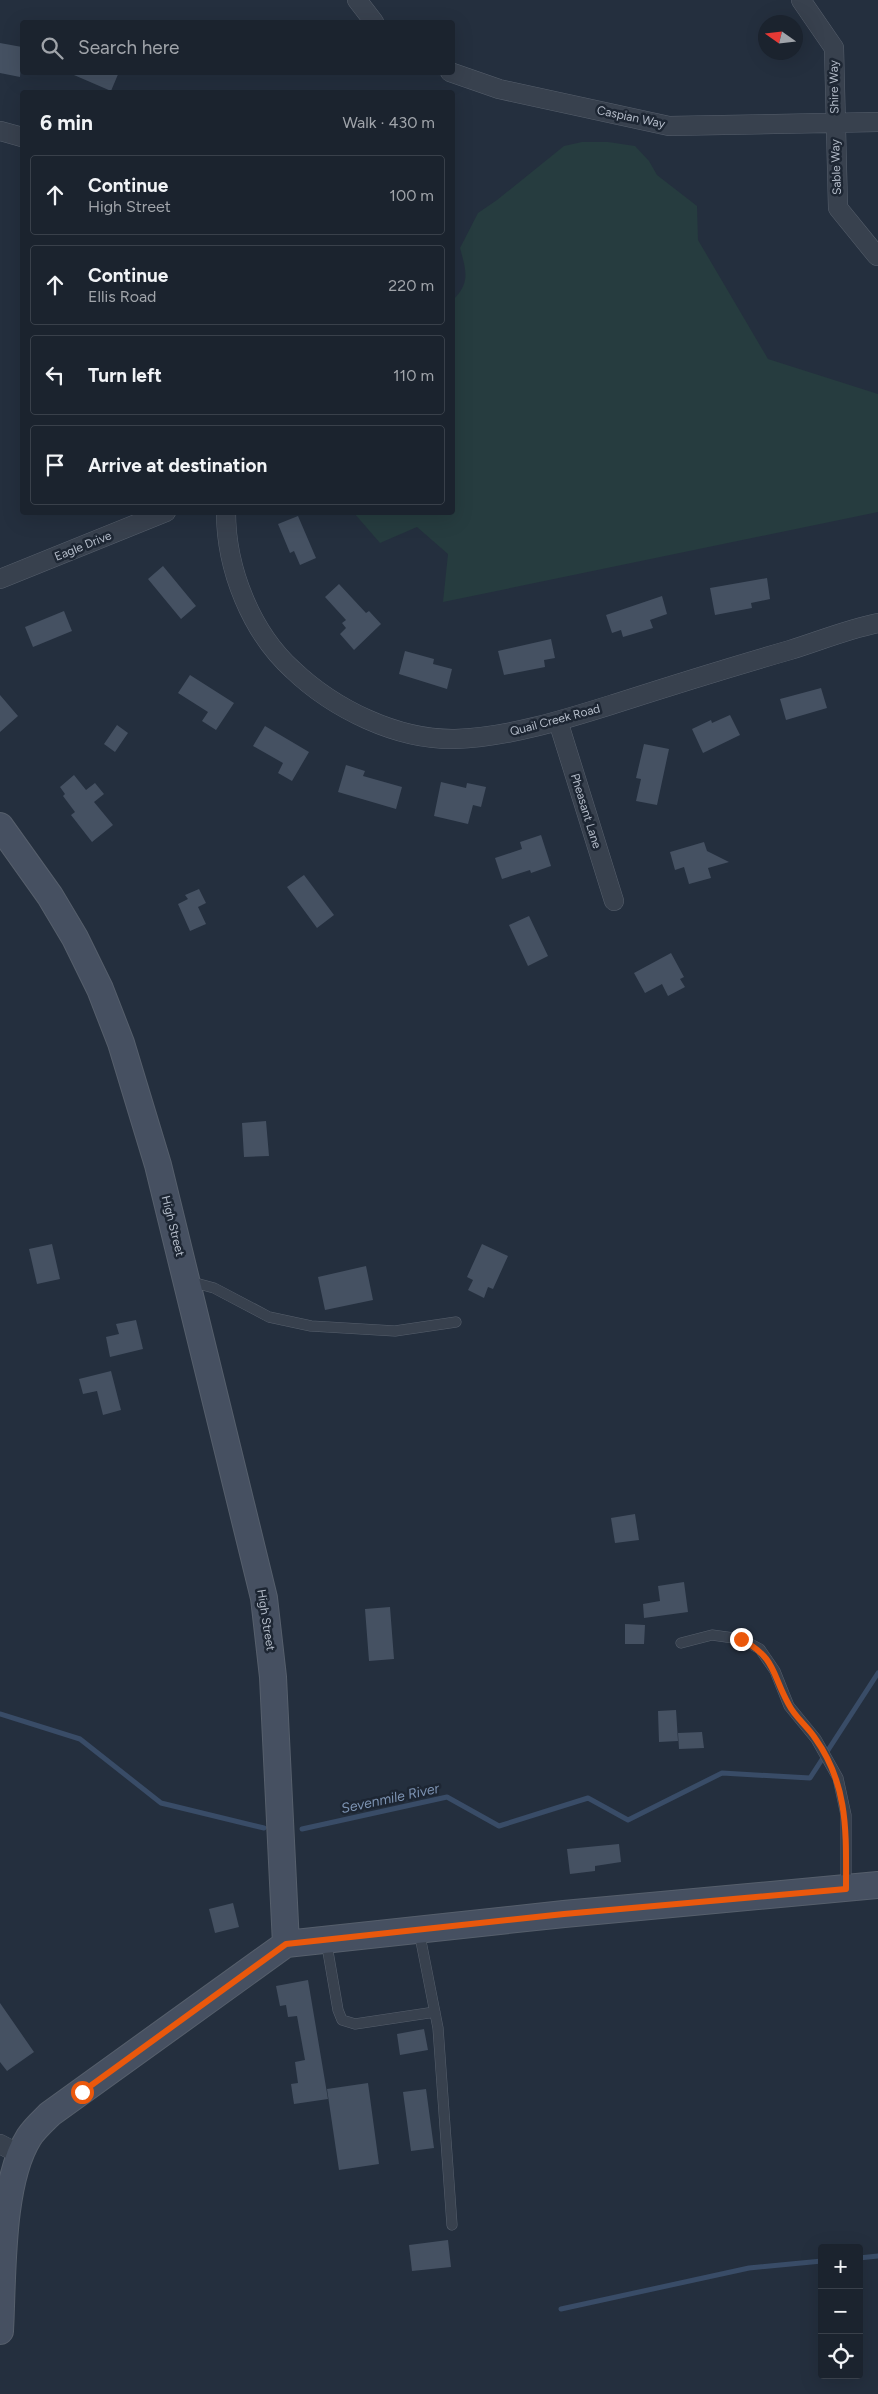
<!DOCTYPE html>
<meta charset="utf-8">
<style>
body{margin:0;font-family:Figtree,sans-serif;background:#242b36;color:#f1f3f6}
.controls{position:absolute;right:15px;bottom:15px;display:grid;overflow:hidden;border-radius:5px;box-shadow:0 5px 20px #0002}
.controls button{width:45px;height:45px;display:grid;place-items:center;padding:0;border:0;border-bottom:1px solid #39404a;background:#1b232e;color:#f1f3f6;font:25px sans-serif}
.compass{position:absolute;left:758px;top:15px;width:45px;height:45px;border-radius:50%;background:#1b232e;box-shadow:0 5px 20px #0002;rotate:284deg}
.stop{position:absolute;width:15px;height:15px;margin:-11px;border:4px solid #ea580c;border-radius:50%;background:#fff}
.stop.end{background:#ea580c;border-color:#fff;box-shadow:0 1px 5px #0008}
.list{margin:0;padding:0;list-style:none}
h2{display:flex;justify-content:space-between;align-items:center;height:65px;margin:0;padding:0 20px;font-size:21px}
h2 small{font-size:16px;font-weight:400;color:#a0a4aa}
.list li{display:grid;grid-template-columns:32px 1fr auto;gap:15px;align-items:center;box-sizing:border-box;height:80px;margin:0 10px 10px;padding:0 10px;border:1px solid #39404a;border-radius:5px}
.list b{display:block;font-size:19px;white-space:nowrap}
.list p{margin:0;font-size:16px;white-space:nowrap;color:#a0a4aa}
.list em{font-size:16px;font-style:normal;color:#a0a4aa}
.icon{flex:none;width:28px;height:28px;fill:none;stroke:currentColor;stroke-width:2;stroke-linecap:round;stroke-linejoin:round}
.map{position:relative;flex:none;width:878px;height:2394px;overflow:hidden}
.search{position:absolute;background:#1b232e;box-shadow:0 5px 20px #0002;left:20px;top:20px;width:435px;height:55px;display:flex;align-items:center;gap:12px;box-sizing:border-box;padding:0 18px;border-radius:5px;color:#a0a4aa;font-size:19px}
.panel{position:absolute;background:#1b232e;box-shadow:0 5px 20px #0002;left:20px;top:90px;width:435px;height:425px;border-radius:5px}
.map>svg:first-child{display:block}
</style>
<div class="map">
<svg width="878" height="2394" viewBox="0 0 878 2394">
<rect width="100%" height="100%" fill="#242f3e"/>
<!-- green -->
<path fill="#263c3f" d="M582 142H608L635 146 649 161 657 175 697 206 698 240 768 359 878 394V512L443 602 448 554 417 527 380 543 354 513 452 512 453 300C471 282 466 271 460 248L478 213 497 200 564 146Z"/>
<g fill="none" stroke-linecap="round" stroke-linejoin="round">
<!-- stream -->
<path stroke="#394c67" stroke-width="5" d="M0 1714 80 1739 161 1803 264 1828
M302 1829 447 1797 499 1826 588 1798 628 1820 722 1773 810 1778 878 1673
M859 2258 878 2256
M561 2309 749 2268 822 2261"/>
</g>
<!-- building -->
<path fill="#455162" d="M0 43 22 47 20 77 0 73Z
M67 72H119L111 91Z
M298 516 316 558 300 565 294 551 290 553 278 524Z
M163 566 196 606 181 619 148 579Z
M767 578 770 599 751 603 752 608 715 615 710 588Z
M339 584 366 613 369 611 381 624 354 650 340 634 346 628 342 623 346 620 325 597Z
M662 596 667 614 650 620 653 628 623 637 621 630 612 633 606 615Z
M64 611 72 631 33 647 25 627Z
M551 639 555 658 544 660 545 667 504 675 498 651Z
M405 651 434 659 433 664 452 669 447 689 399 674Z
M190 675 234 703 216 730 202 721 208 712 178 693Z
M821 688 827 708 786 720 780 699Z
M0 695 18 716 0 732Z
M730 715 740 735 703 753 692 729 711 720 712 723Z
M117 725 128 733 115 752 104 744Z
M265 726 309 752 292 781 278 773 283 763 253 746Z
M644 744 669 749 657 805 636 801 641 779 636 778Z
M346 765 365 771 363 776 402 787 396 809 338 792Z
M74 775 86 790 95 783 104 794 94 802 113 825 92 842 71 815 75 812 63 796 65 794 60 787Z
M441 782 466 788 467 783 486 787 481 807 473 805 468 824 434 816Z
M541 835 551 866 531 873 530 870 502 879 495 858 522 849 520 842Z
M704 842 707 851 729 862 708 868 711 878 689 884 684 867 675 870 670 852Z
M304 875 334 915 317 928 287 887Z
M199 889 206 903 198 907 206 924 190 931 178 904 188 899 185 895Z
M529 916 548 956 528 966 509 925Z
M671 953 684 977 680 979 685 987 668 996 662 984 645 993 634 973Z
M266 1121 269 1156 244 1157 242 1123Z
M52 1244 60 1279 37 1284 29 1249Z
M482 1244 508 1256 493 1289 488 1287 484 1298 468 1290 473 1280 467 1277Z
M366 1266 373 1300 325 1310 318 1277Z
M136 1320 143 1349 110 1357 106 1337 119 1334 116 1324Z
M111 1371 121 1410 103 1415 97 1391 83 1394 79 1379Z
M635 1514 639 1540 615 1543 611 1518Z
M684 1582 688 1612 644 1618 643 1604 660 1601 658 1586Z
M390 1607 394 1659 369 1661 365 1609Z
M625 1624 645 1625 644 1644H625Z
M676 1710 678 1741 659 1742 658 1711Z
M702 1732 704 1748 679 1749 678 1733Z
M619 1844 621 1862 595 1866V1871L570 1874 567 1849Z
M233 1903 239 1927 215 1933 209 1909Z
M308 1980 328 2099 294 2104 291 2084 298 2083 295 2062 305 2060 297 2016 288 2017 286 2005 280 2006 276 1986Z
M0 2003 34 2052 7 2071 0 2062Z
M424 2029 428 2050 400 2055 397 2034Z
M368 2083 379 2164 339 2170 327 2089Z
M426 2089 434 2148 411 2151 403 2092Z
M448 2240 451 2267 412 2271 409 2245Z"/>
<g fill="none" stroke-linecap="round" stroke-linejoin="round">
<!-- lane casing -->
<g stroke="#565f6c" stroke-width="11">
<path id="lane" d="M188 1281 214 1288 269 1317 311 1326 395 1331 456 1322
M681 1643 712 1635 741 1639 760 1649 775 1671 789 1706 816 1739 838 1778 846 1815V1887
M419 1931 438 2028 452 2225
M326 1940 338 2010 342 2020 355 2024 435 2012"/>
</g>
<!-- street casing -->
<g stroke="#565f6c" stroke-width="20">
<path id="street" d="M357 0 374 22
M801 0 834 48 838 208 877 256
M450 72 499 89 669 126 878 122
M0 131 22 137
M226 512C226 569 251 632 293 670 334 709 397 740 455 739 509 737 563 720 614 704 673 685 731 667 790 650 819 641 848 629 878 623
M0 579 166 512
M558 721 614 901
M0 2144 21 2155"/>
</g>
<!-- secondary casing -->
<g stroke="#565f6c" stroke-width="28">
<path id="secondary" d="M0 826 50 896 75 938 100 989 121 1043 158 1165 264 1598 273 1677 286 1944
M0 2331C3 2277 0 2183 29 2137 34 2129 43 2121 50 2114L286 1944 564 1914 878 1885"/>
</g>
<!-- lane -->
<use href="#lane" stroke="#38414e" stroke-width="10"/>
<!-- street -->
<use href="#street" stroke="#38414e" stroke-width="19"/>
<!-- secondary -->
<use href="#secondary" stroke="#465061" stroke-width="26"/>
</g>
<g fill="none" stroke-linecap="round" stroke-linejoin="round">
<!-- route -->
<path stroke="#ea580c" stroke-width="6" d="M82 2092 286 1944 564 1914 846 1889C846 1833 849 1786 815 1738 807 1726 795 1717 789 1705 771 1673 777 1659 741 1639"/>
</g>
<g text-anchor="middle" stroke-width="5" stroke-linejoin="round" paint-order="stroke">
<!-- street labels -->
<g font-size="12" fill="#b4bcc9" stroke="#1d2633">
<text transform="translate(834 87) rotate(-91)" y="4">Shire Way</text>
<text transform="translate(631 117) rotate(12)" y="4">Caspian Way</text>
<text transform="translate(836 167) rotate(-92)" y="4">Sable Way</text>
<text transform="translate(83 546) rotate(-22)" y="4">Eagle Drive</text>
<text transform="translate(555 720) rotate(-15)" y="4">Quail Creek Road</text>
<text transform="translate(586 811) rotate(73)" y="4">Pheasant Lane</text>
<text transform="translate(173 1226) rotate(76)" y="4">High Street</text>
<text transform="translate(266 1620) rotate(81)" y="4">High Street</text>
</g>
<!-- water labels -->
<g font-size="14" font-style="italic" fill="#7c92b1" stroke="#1d2633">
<text transform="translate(390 1798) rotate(-12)" y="5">Sevenmile River</text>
</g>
</g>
</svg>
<div class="controls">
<button>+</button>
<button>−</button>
<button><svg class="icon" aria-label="locate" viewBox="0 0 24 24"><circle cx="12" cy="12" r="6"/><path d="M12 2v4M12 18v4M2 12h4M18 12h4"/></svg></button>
</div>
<svg class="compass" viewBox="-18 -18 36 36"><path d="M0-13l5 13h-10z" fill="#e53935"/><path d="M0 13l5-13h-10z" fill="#a0a4aa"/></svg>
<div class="stop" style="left:82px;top:2092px"></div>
<div class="stop end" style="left:741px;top:1639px"></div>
<div class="search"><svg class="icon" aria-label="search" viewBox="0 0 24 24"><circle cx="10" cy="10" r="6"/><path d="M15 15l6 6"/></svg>Search here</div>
<section class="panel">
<h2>6 min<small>Walk · 430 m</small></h2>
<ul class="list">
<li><svg class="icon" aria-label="ahead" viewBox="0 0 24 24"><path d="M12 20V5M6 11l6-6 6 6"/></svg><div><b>Continue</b><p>High Street</p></div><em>100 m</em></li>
<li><svg class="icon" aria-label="ahead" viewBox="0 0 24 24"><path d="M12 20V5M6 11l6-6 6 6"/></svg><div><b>Continue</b><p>Ellis Road</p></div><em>220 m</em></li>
<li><svg class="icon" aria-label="left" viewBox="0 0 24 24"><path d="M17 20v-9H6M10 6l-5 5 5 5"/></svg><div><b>Turn left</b></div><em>110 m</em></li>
<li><svg class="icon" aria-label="arrive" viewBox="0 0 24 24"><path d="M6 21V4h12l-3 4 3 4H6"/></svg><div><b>Arrive at destination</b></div></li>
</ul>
</section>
</div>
